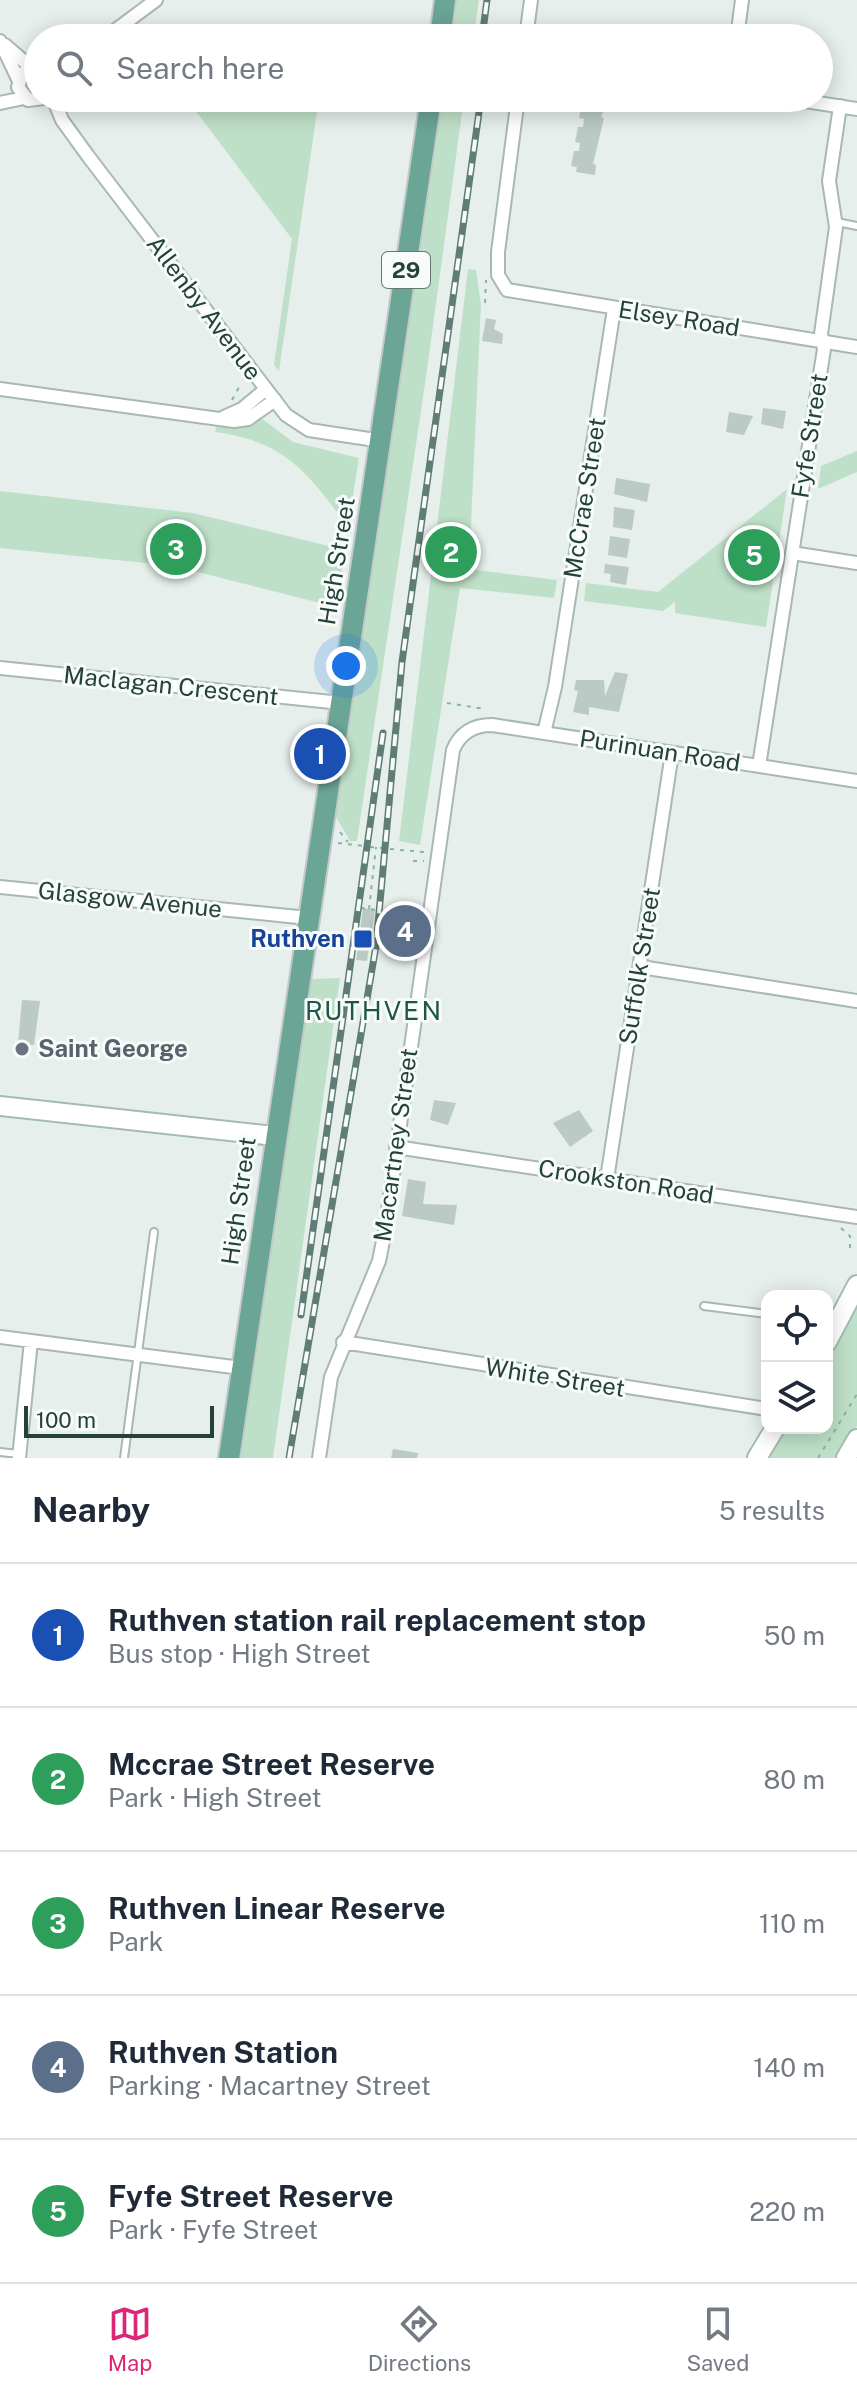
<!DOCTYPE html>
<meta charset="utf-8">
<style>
body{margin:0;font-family:"Public Sans",sans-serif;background:#f6f6f7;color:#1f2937}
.controls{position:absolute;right:24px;bottom:24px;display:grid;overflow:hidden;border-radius:16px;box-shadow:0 4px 20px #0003}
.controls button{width:72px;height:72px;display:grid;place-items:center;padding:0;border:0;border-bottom:2px solid #e0e1e3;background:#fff;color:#1f2937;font:40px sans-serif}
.scale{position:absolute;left:24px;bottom:20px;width:190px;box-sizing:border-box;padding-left:8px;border:4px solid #24423a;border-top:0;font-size:22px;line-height:28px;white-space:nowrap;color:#24423a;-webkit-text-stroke:6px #f7fbf9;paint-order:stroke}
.you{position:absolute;left:346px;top:666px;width:28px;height:28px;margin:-20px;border:6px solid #fff;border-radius:50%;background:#1a73e8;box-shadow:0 0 0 12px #1a73e833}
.badge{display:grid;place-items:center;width:52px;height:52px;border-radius:50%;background:#db2777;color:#fff;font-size:26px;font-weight:700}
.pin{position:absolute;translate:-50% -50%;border:4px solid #fff;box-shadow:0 2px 8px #0006}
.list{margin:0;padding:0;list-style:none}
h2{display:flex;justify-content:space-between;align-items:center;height:104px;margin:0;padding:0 32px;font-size:34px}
h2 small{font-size:26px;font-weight:400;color:#747a83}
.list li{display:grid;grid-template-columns:52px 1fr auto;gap:24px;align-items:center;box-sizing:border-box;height:144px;padding:0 32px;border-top:2px solid #e0e1e3}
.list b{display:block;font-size:30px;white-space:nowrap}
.list p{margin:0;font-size:26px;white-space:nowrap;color:#747a83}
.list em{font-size:26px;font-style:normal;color:#747a83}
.icon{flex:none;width:44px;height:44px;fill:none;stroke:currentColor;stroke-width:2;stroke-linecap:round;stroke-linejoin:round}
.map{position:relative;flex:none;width:857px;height:1458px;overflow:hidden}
.search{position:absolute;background:#fff;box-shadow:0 4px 20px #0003;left:24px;right:24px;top:24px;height:88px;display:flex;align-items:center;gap:20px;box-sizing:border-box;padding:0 28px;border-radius:44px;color:#747a83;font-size:30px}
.sheet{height:824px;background:#fff}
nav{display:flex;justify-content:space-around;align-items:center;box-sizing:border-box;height:112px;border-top:2px solid #e0e1e3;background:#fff;font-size:22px;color:#747a83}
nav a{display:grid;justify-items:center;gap:4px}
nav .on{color:#db2777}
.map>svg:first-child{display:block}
</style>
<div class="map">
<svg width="857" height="1458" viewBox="0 0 857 1458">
<rect width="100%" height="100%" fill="#e6efeb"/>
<!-- green -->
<path fill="#bfe0c8" d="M457 0H479L473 38H452Z
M211 98H319L279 371 274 365 292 239 195 110Z
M443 98H464L426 377 357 841H350L336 817Z
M468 269 476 270 481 304 469 569 557 580 554 598 460 588 420 845 399 841Z
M261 418 293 442 359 458 348 527C309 474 285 441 215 432L217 425 246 424Z
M857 451V472L818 489 821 466Z
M787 489 766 627 675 613V602L663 611 584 601 586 583 658 592Z
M0 491 193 513 345 550 336 607 174 566 0 548Z
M340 978 273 1458H241L311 979Z
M857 1299V1426L837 1458H764L782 1428H827V1354Z"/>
<!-- building -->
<path fill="#bbcac4" d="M587 98 607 101 601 117 604 118 593 164 596 165 595 175 576 172 577 167 571 166 574 151H579L580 143 575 142 578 127H583L584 119 579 118 582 103 587 104Z
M486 318 496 320 494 329 503 334 502 344 482 341Z
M763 408 786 411 783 429 761 424Z
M729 412 753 416 744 435 726 432Z
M616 478 650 484 647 502 614 494Z
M614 507 635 510 632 530 613 527Z
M610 536 630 539 627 558 608 555Z
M605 564 629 567 626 585 610 582 611 574 604 573Z
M615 672 628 674 619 712 589 707V715L573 712 578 691 574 690 576 680H604L605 696Z
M363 908 375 910 367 961 356 960Z
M22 1000 40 1001 34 1045 18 1044Z
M434 1100 456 1103 448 1125 430 1120Z
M579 1110 593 1131 570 1147 553 1123Z
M408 1179 426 1182 423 1204 457 1205 454 1225 402 1216Z
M393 1449 418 1453 417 1458H391Z"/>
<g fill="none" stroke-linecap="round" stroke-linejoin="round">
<!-- lane casing -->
<g stroke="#a8b8b2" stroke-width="10">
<path id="lane" d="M837 222 857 226
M704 1306 767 1314
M0 1452 19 1454
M124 1458 154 1232"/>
</g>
<!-- street casing -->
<g stroke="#a8b8b2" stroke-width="16">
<path id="street" d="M105 38 156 0
M526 38 531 0
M737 38 742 0
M0 41 19 81
M5 45 33 69
M38 69 23 73 18 87 28 100 44 98
M53 98 62 120 88 156 286 415 309 430 382 441
M518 98 498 252V275L507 290 857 347
M786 98 857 109
M0 103 24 98
M0 389 234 421 248 419 275 400
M224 417 242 409 266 389
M792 553 857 563
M0 668 341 703
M544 733 555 687 614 309
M759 766 824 349 821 334 836 227 829 181 840 106
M0 887 308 918
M641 967 857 1001
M396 1147 857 1217
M607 1179 672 753
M0 1337 241 1368
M343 1342 767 1409
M19 1458 31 1341
M319 1458 331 1377 379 1261 385 1231 453 750C460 733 473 725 492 725L857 781"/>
</g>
<!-- secondary casing -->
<g stroke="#a4bbb3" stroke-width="22">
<path id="secondary" d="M0 1106 274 1136
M827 1342 857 1285
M757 1458 775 1428
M846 1458 857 1439"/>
</g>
<!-- primary casing -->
<g stroke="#c2cac8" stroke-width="24">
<path id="primary" d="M440 38 445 0
M229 1458 431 98"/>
</g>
<!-- path -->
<path stroke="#86b3a5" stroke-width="2" stroke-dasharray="4 6" stroke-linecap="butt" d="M485 303 486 280
M232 400 239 387
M447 703 485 709
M340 832 348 842
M338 843 364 846
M370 847 382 848
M390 849 424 852
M413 861H424
M361 908 376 910
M369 909 376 847
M841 1228 850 1236V1251
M818 1458 857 1394"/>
<!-- lane -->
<use href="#lane" stroke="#fff" stroke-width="6"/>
<!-- street -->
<use href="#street" stroke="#fff" stroke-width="12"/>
<!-- secondary -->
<use href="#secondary" stroke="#fff" stroke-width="18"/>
<!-- primary -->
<use href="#primary" stroke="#6aa596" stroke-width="20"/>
<!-- rail casing -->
<g stroke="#5f7d75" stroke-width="7">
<path id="rail" d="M482 38 487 0
M301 1315 383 733
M289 1458 376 946 402 662 481 98"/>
</g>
<!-- rail -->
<use href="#rail" stroke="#f7fbf9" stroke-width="4" stroke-dasharray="12" stroke-linecap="butt"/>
</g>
<!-- markers -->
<rect fill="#1a4fb4" stroke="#f7fbf9" stroke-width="3" x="353" y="929" width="20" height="20" rx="4"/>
<circle fill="#6b7280" stroke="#f7fbf9" stroke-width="3" cx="22" cy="1049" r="8"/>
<g text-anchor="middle" stroke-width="6" stroke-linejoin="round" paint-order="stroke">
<!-- shield labels -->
<rect fill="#f7fbf9" stroke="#637a73" stroke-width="2" x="382" y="252" width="48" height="36" rx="6"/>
<g font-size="22" font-weight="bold" fill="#24423a">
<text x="406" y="278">29</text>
</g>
<!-- street labels -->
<g font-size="24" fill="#24423a" stroke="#f7fbf9">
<text transform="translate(204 308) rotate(53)" y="8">Allenby Avenue</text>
<text transform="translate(679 319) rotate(9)" y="8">Elsey Road</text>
<text transform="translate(810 436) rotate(-81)" y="8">Fyfe Street</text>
<text transform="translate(585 498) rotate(-81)" y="8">McCrae Street</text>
<text transform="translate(337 561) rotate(-81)" y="8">High Street</text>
<text transform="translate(171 686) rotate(6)" y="8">Maclagan Crescent</text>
<text transform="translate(660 751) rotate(9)" y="8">Purinuan Road</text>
<text transform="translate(130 900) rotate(6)" y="8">Glasgow Avenue</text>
<text transform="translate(640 966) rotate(-81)" y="8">Suffolk Street</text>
<text transform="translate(396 1145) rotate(-82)" y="8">Macartney Street</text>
<text transform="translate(626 1182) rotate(9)" y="8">Crookston Road</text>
<text transform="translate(239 1201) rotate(-82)" y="8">High Street</text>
<text transform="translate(555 1378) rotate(9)" y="8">White Street</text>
</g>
<!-- transit labels -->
<g font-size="24" font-weight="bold" fill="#164399" stroke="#f7fbf9" text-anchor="end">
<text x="345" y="947">Ruthven</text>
</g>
<!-- worship labels -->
<g font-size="24" font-weight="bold" fill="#5b616d" stroke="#f7fbf9" text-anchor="start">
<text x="38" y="1057">Saint George</text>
</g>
<!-- neighbourhood labels -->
<g font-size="26" letter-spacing="2" fill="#1f5548" stroke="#f7fbf9">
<text x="374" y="1020">RUTHVEN</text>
</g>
</g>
</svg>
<div class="controls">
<button><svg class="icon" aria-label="locate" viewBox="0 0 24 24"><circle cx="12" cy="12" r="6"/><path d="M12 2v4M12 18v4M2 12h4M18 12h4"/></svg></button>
<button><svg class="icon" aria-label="layers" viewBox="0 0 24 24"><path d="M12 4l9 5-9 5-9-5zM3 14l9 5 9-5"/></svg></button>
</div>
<div class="scale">100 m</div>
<div class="you"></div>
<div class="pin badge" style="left:320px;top:754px;background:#1a4fb4">1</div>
<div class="pin badge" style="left:451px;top:552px;background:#2e9e5b">2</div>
<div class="pin badge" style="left:176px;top:549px;background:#2e9e5b">3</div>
<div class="pin badge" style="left:405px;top:931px;background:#5c6f8a">4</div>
<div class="pin badge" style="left:754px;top:555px;background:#2e9e5b">5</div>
<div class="search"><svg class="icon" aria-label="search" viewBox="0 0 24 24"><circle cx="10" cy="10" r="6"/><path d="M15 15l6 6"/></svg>Search here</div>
</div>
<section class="sheet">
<h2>Nearby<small>5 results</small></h2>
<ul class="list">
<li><span class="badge" style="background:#1a4fb4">1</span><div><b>Ruthven station rail replacement stop</b><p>Bus stop · High Street</p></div><em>50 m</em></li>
<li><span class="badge" style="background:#2e9e5b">2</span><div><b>Mccrae Street Reserve</b><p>Park · High Street</p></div><em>80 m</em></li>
<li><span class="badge" style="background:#2e9e5b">3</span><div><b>Ruthven Linear Reserve</b><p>Park</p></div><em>110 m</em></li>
<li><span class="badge" style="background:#5c6f8a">4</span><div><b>Ruthven Station</b><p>Parking · Macartney Street</p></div><em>140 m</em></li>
<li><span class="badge" style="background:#2e9e5b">5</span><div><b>Fyfe Street Reserve</b><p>Park · Fyfe Street</p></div><em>220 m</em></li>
</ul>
</section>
<nav>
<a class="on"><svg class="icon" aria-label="map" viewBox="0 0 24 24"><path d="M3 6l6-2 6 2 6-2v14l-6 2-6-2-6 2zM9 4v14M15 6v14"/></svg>Map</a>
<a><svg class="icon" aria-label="directions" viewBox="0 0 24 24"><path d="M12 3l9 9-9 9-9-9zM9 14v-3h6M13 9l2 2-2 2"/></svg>Directions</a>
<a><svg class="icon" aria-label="saved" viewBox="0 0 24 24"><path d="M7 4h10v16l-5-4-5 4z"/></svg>Saved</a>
</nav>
